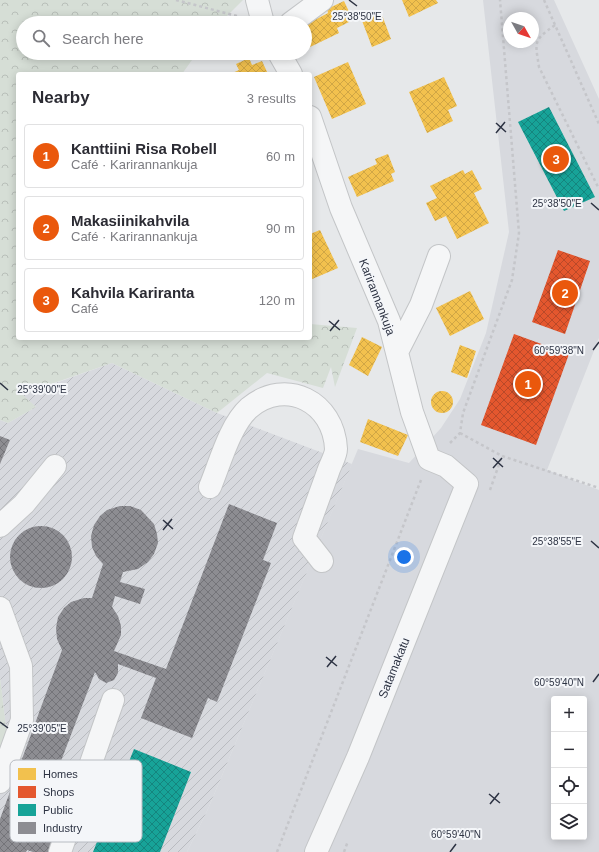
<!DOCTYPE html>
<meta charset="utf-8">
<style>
body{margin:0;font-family:Helvetica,sans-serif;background:#f2f2f3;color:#2b2b33}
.controls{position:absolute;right:12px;bottom:12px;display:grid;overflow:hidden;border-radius:4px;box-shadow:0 2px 10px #0003}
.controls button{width:36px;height:36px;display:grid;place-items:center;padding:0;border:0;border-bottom:1px solid #e1e1e2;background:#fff;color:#2b2b33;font:20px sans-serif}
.compass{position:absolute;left:503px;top:12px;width:36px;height:36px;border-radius:50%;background:#fff;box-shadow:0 2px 10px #0003;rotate:130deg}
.you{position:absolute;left:404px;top:557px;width:14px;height:14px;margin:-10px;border:3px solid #fff;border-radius:50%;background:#1a73e8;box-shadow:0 0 0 6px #1a73e833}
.badge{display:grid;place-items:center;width:26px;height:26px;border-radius:50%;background:#ea580c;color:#fff;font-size:13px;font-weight:700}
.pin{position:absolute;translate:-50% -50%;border:2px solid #fff;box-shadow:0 1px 4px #0006}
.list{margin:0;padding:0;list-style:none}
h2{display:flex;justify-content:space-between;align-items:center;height:52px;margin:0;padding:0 16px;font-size:17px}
h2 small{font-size:13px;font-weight:400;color:#7c7c81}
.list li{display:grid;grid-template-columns:26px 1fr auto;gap:12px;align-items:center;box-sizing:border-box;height:64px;margin:0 8px 8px;padding:0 8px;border:1px solid #e1e1e2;border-radius:4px}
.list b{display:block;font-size:15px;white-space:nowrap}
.list p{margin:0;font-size:13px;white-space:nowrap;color:#7c7c81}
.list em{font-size:13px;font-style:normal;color:#7c7c81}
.icon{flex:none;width:22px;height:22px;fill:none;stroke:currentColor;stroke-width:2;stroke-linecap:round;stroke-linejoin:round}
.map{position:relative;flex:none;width:599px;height:852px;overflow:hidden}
.search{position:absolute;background:#fff;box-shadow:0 2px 10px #0003;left:16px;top:16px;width:296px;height:44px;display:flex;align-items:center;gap:10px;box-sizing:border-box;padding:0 14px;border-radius:22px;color:#7c7c81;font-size:15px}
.panel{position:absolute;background:#fff;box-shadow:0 2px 10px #0003;left:16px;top:72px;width:296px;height:268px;border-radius:4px}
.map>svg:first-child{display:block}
</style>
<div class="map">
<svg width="599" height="852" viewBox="0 0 599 852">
<defs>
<pattern id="industrial-furrows" width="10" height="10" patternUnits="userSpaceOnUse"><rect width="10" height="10" fill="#d7d9de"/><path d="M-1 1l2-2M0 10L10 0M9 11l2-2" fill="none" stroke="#b9bbc0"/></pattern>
<pattern id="forest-crowns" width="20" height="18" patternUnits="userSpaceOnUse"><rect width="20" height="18" fill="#d6ded6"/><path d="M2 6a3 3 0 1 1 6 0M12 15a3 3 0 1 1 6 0" fill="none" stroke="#b8bfb9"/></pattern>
<pattern id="homes-cross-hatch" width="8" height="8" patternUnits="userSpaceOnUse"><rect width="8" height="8" fill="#f2c14e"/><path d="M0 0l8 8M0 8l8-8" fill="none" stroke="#d0a645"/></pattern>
<pattern id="shops-cross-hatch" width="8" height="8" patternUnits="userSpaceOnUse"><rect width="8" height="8" fill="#e4572e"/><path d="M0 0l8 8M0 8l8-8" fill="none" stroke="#b94929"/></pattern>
<pattern id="public-cross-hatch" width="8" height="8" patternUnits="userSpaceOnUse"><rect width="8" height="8" fill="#17a398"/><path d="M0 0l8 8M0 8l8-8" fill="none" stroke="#15857e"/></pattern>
<pattern id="industry-cross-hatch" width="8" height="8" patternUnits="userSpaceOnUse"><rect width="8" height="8" fill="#8d8d92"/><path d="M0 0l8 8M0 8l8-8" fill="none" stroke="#747479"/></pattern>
</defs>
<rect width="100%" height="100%" fill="#e6e8ea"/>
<!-- built -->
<path fill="#d7d9de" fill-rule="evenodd" d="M483 0H554L599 99V338L547 470 599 490V852H187L208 809 358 449 409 463 441 428 460 399 486 333 509 232ZM509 18H533V42H509ZM554 699H584V837H554Z"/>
<!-- industrial -->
<path fill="url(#industrial-furrows)" d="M112 363 217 413 352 464 208 809 187 852H0V754L7 736 0 677V420L8 423 36 407 22 395Z"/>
<!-- forest -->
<path fill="url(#forest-crowns)" d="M0 0H243L220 23H23V53H197L182 74H18V338H310V324L357 328 335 387 331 367 323 388 267 373 217 413 112 363 22 394 36 407 8 423 0 420Z
M0 677 7 736 0 754Z"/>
<!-- homes -->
<path fill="url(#homes-cross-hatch)" d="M402 0H436L438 3 409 17Z
M344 1 353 20 337 28 339 33 308 48 305 41V25L328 13 327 9Z
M380 10 391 39 372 47 361 18Z
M249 58 252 65 262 61 268 74H230L239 70 236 64Z
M348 62 366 104 332 119 314 77Z
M444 77 457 106 448 110 453 121 427 133 409 92Z
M388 154 395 172 391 174 394 181 357 197 348 177 377 164 375 159Z
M463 170 465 174 472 170 482 189 474 193 489 223 457 239 446 216 435 221 426 203 437 198 430 186Z
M320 230 338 268 310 280V234Z
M470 291 484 319 450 336 436 308Z
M362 337 382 347 368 376 349 365Z
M460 345 476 351 467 378 451 372Z
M431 402a11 11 0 1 1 22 0a11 11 0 1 1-22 0Z
M368 419 408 435 398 456 360 442Z"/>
<!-- shops -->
<path fill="url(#shops-cross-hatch)" d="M558 250 590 261 565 334 532 322Z
M514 334 569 354 536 445 481 425Z"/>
<!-- public -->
<path fill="url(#public-cross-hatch)" d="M549 107 595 197 564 211 518 122Z
M134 749 191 772 160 852H93Z"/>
<!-- industry -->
<path fill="url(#industry-cross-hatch)" d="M0 436 10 440 0 464Z
M229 504 277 523 263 560 271 563 217 702 208 698 192 738 141 718 156 678 118 664V673L114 680 106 683 99 679 95 672 61 761 84 770 52 852H33L27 850 26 852H0V819L62 650 57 639 56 628 58 617 64 608 71 602 84 598H92L103 564 96 556 92 547 91 536 94 525 100 516 107 510 120 506H130L141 510 154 524 157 534 158 543 154 554 148 562 138 569 123 572 120 582 145 589 140 604 115 596 112 607 118 616 121 626V635L114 651 166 669Z
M10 557a31 31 0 1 1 62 0a31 31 0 1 1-62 0Z"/>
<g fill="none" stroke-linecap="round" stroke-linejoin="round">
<!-- minor casing -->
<g stroke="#c3c5c7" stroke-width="24">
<path id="minor" d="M257 0 263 23
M291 23 322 0
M279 53 291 74
M310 117 341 208 389 321 412 412 429 459 446 466 467 484 358 757 316 852
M397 352 421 305 439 256
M210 487C220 463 230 425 249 408 286 377 334 402 336 449 336 456 330 465 328 472 320 494 312 516 304 538L322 561
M0 526 24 504 55 466
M0 608 21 666 22 720 0 782
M60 852 113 700"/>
</g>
<!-- path -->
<path stroke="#c5c6ca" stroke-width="2.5" stroke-dasharray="3 3" stroke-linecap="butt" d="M176 0 237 16
M544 0 599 124
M555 25C533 41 535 41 539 67L599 189
M460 433 502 456 599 488
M450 443 460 433 463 413 512 280 519 233 500 0
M490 490 502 456
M277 852 421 480
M344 852 348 841"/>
<!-- minor -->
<use href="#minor" stroke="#f5f6f7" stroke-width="22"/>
</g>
<!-- ticks -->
<path fill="none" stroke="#2d3343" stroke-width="1.5" d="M349 0 357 6M496 123 506 132M496 133 505 122M591 203 599 210M329 321 340 330M330 331 339 320M593 350 599 342M0 383 8 390M493 458 503 467M493 468 502 458M163 520 173 529M163 530 172 519M591 541 599 548M326 657 337 666M327 667 336 656M593 682 599 674M0 722 8 728M489 794 500 803M490 804 499 793M450 852 456 844"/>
<g text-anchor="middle" stroke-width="4" stroke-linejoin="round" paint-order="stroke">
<!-- street labels -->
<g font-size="12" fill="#2d3343" stroke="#f4f6f9">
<text transform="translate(377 297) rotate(69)" y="4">Karirannankuja</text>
<text transform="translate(394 668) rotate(-68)" y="4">Satamakatu</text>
</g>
</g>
<!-- legend -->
<rect x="10" y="760" width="132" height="82" rx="6" fill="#f4f6f9" stroke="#b8bcc2" stroke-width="1"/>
<rect x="18" y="768" width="18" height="12" fill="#f2c14e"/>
<rect x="18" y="786" width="18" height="12" fill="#e4572e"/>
<rect x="18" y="804" width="18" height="12" fill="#17a398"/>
<rect x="18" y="822" width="18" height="12" fill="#8d8d92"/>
<g font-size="11" fill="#2d3343">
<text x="43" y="778">Homes</text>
<text x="43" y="796">Shops</text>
<text x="43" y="814">Public</text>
<text x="43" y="832">Industry</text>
</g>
<g font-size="10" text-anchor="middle" fill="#2d3343" stroke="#f4f6f9" stroke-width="4" stroke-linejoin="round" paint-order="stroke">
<text x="357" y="20">25°38'50"E</text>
<text x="557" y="207">25°38'50"E</text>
<text x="559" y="354">60°59'38"N</text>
<text x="42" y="393">25°39'00"E</text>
<text x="557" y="545">25°38'55"E</text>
<text x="559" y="686">60°59'40"N</text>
<text x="42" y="732">25°39'05"E</text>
<text x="456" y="838">60°59'40"N</text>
</g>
</svg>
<div class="controls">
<button>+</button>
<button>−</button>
<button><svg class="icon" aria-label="locate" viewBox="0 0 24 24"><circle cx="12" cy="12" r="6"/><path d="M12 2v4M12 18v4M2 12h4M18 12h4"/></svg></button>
<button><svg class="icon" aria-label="layers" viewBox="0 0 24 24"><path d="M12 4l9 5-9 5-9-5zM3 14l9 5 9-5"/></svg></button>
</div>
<svg class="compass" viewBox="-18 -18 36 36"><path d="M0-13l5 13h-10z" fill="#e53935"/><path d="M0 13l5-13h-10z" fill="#7c7c81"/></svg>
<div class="you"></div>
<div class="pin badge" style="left:528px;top:384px">1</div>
<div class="pin badge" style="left:565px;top:293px">2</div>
<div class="pin badge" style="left:556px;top:159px">3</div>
<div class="search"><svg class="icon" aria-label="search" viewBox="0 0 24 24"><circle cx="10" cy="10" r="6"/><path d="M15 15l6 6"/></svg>Search here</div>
<section class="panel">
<h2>Nearby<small>3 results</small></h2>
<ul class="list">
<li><span class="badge">1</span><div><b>Kanttiini Risa Robell</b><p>Café · Karirannankuja</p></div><em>60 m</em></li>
<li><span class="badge">2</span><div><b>Makasiinikahvila</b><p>Café · Karirannankuja</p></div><em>90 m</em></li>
<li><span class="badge">3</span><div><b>Kahvila Kariranta</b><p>Café</p></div><em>120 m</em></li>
</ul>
</section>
</div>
